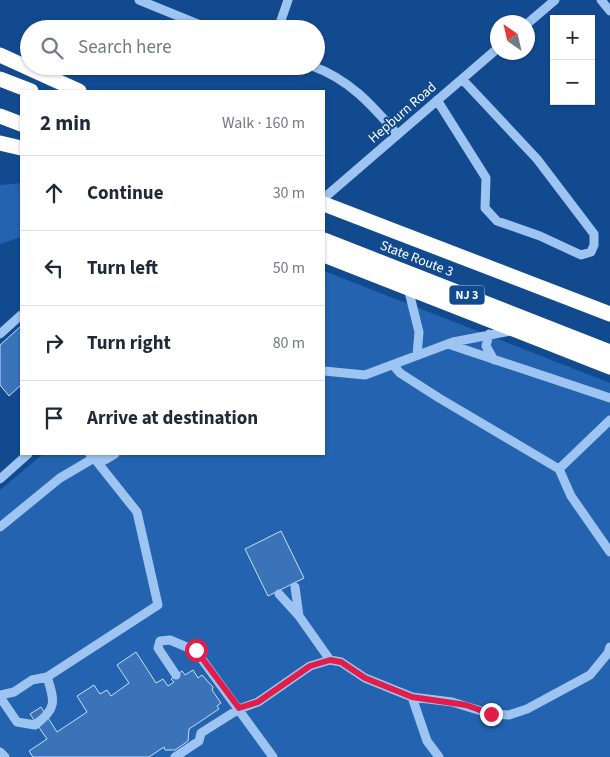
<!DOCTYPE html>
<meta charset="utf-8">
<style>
body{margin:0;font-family:"Source Sans 3",sans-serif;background:#f6f6f7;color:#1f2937}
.controls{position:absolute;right:15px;top:15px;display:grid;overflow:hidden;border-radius:0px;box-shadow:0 1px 4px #0004}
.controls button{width:45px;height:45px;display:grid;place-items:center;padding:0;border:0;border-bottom:1px solid #e0e1e3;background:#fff;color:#1f2937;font:25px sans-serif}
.compass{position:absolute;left:490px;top:15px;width:45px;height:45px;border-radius:50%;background:#fff;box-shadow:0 1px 4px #0004;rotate:326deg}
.stop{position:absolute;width:15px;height:15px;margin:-11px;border:4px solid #e11d48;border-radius:50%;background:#fff}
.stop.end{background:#e11d48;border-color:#fff;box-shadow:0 1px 5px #0008}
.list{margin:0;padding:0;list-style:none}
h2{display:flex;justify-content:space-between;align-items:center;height:65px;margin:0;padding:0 20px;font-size:21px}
h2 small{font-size:16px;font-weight:400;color:#747a83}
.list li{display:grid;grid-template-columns:32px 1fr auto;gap:15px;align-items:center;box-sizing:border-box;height:75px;padding:0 20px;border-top:1px solid #e0e1e3}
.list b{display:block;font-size:19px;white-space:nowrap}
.list em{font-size:16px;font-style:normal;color:#747a83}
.icon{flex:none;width:28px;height:28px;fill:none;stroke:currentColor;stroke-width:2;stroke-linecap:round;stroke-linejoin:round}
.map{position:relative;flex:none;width:610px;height:757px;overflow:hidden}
.search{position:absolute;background:#fff;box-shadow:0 1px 4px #0004;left:20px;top:20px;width:305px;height:55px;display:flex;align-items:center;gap:12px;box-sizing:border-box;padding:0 18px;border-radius:28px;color:#747a83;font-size:19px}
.panel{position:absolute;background:#fff;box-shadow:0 1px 4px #0004;left:20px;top:90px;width:305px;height:365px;border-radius:0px}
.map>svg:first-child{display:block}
</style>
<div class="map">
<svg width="610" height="757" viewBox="0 0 610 757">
<rect width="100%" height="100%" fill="#124a90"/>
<!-- green -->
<path fill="#2463b0" d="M21 183V237L0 244V185Z
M324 271 610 383V757H0V490L43 454H324Z"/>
<!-- building -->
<path fill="#3b73b9" stroke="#c5defd" d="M21 326V385L9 396 0 385V345Z
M281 531 304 578 268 596 245 549Z
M136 652 156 683 163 679 168 686 174 682 171 679 182 671 185 675 193 670 198 678 202 675 213 687 212 690 221 703 217 706 219 709 189 729 188 741 175 750H165L164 747 149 757H33L29 751 47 739 30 714 41 707 57 732 87 712 77 696 94 685 100 694 107 690 111 696 129 683 117 665Z"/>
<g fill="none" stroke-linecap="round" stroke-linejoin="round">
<!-- minor -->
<path stroke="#9ec4f2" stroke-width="9" d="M139 0 210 29
M601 0 610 11
M528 23 555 0
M278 29 288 0
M312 66C349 79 372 105 397 134
M437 100 486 178 485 208 497 221 540 236 581 255 591 252 594 245V234L537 159 462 79
M324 198 498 48
M408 288 419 332 417 355
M0 334 21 315
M489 334 486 346 494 360
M448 344 610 398
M394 366 400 373 439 398 559 469 571 496 610 552
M324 371 365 375 453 342 511 331
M94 458 105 460 115 454
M559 469 610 420
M0 479 28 454
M0 527 60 478 94 458 90 454
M295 587 299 616
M279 594 299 616 330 660
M176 675 158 648 160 641 170 640 196 651 273 757
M0 695 14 692 32 680 47 677 158 605 137 512 94 458
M0 697 17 722 35 725C57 709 55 701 47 677
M412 697 427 741 439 757
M0 752 5 757
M175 757 199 741 201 733 239 709 258 702 310 666 330 660 341 662 365 678 412 697 452 702 491 714 509 715 527 709 590 675 608 653 610 647"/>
<!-- highway -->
<path stroke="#fff" stroke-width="15" d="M0 55 79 91
M0 79 31 91
M0 116 21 124
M0 143 21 148
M324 204 610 314
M324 240 610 352
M324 255 610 367"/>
</g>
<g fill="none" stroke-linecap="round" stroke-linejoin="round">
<!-- route -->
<path stroke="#e11d48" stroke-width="6" d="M196 650 239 708 258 702 310 666 330 660 341 662 365 678 412 697 466 705 491 714"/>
</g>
<g text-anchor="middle" stroke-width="4" stroke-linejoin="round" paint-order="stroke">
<!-- shield labels -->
<rect fill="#124a90" stroke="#b8c9de" stroke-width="1" x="449.5" y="285.5" width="35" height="19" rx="4"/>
<g font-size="12" font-weight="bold" fill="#fff">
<text x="467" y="299">NJ 3</text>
</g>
<!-- street labels -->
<g font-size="14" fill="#fff" stroke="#124a90">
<text transform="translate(402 112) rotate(-41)" y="5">Hepburn Road</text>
<text transform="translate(417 258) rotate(21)" y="5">State Route 3</text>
</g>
</g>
</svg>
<div class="controls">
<button>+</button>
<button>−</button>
</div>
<svg class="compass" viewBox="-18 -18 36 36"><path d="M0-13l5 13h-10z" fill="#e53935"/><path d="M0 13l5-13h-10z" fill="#747a83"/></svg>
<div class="stop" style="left:196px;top:650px"></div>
<div class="stop end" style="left:491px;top:714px"></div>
<div class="search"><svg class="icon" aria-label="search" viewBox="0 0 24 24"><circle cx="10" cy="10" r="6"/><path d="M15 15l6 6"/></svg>Search here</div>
<section class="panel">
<h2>2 min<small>Walk · 160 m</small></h2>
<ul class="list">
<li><svg class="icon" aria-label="ahead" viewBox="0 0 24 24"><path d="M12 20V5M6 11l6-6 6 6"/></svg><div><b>Continue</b></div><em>30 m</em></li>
<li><svg class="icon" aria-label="left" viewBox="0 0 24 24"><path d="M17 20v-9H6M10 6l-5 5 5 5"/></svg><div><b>Turn left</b></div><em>50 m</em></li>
<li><svg class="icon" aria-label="right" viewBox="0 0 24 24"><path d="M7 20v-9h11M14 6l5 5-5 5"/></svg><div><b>Turn right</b></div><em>80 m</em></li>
<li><svg class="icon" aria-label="arrive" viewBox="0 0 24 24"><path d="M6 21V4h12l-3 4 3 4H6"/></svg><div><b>Arrive at destination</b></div></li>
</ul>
</section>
</div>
